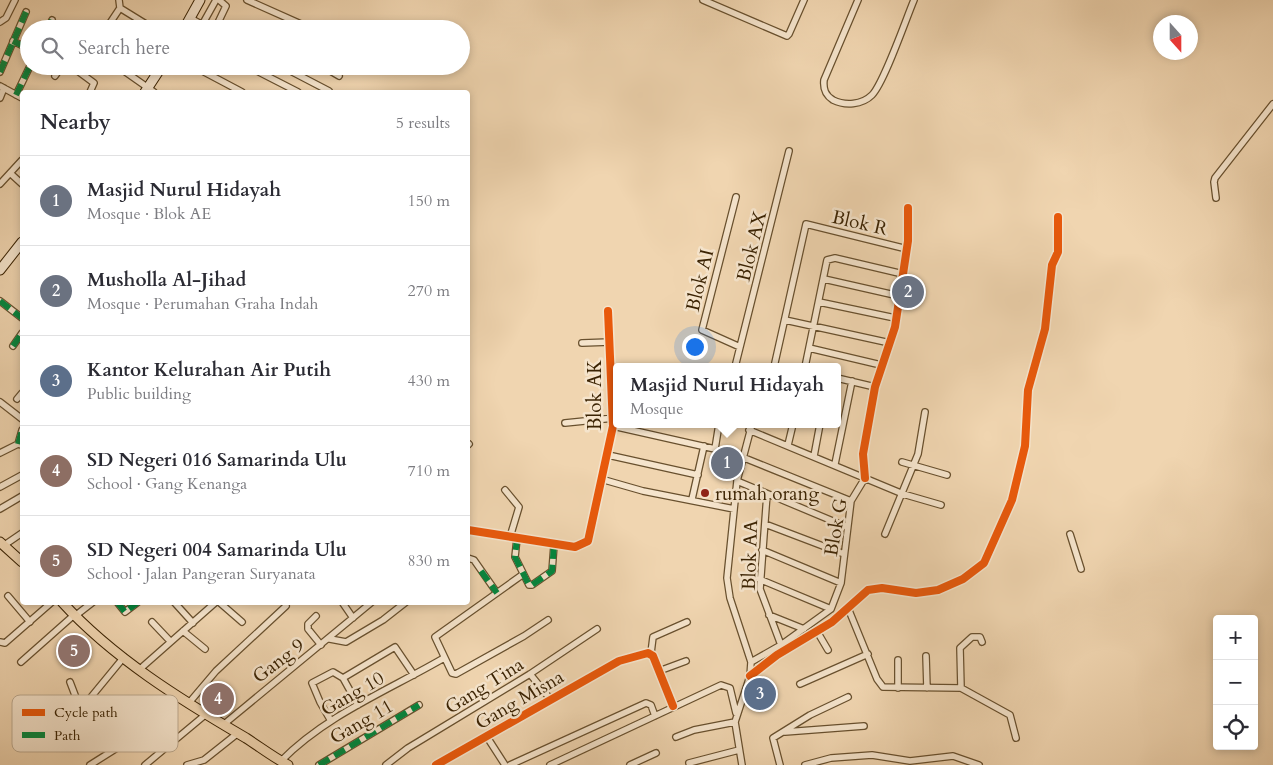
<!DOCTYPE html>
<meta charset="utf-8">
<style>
body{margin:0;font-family:Cardo,serif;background:#f7f7f7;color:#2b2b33}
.controls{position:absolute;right:15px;bottom:15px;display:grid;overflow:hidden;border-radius:5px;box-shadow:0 2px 8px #0003}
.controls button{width:45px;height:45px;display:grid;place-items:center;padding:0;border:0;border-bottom:1px solid #e1e1e2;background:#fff;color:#2b2b33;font:25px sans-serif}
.compass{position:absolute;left:1153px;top:15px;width:45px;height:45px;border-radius:50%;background:#fff;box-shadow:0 2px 8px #0003;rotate:159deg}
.you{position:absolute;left:694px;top:346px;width:18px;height:18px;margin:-12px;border:4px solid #fff;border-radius:50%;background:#1a73e8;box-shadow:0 0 0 8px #1a73e833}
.badge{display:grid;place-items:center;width:32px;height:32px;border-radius:50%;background:#1a73e8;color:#fff;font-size:16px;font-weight:700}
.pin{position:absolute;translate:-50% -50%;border:2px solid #fff;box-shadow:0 1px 5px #0006}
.popup{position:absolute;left:613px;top:363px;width:228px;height:65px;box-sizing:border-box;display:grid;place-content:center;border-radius:5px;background:#fff;filter:drop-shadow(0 1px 4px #0005);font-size:16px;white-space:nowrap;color:#7c7c81}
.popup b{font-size:19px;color:#2b2b33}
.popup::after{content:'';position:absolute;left:50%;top:100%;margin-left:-10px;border:10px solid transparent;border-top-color:#fff}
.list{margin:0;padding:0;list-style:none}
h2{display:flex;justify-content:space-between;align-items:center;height:65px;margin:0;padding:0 20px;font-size:21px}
h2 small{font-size:16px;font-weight:400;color:#7c7c81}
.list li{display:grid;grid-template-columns:32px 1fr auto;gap:15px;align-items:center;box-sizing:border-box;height:90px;padding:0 20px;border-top:1px solid #e1e1e2}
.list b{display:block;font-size:19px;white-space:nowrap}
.list p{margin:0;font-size:16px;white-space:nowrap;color:#7c7c81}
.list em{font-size:16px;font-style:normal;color:#7c7c81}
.icon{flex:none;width:28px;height:28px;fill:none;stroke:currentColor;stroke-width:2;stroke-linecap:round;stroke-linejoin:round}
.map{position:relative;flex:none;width:1273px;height:765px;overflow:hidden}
.search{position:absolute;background:#fff;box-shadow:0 2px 8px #0003;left:20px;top:20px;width:450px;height:55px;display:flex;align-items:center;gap:12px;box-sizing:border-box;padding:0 18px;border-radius:28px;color:#7c7c81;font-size:19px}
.panel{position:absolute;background:#fff;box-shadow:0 2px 8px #0003;left:20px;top:90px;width:450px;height:515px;border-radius:5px}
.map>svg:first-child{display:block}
</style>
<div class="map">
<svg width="1273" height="765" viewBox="0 0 1273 765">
<rect width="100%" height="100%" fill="#f0d5b0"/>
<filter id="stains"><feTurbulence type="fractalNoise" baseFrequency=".004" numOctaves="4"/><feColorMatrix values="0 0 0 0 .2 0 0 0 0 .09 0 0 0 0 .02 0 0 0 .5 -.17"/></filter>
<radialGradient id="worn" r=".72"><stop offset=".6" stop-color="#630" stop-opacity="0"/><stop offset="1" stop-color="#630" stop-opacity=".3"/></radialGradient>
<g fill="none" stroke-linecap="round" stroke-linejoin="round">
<!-- street casing -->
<g stroke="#68502e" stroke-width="8">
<path id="street" d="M119 0 120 8 154 29
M247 0 312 29
M703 0 787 36 789 34 804 0
M858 0 824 80C823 89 825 95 833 100 845 106 862 105 872 95 884 83 906 19 914 0
M190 18 210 29
M0 22 6 18 15 0
M50 25 58 29
M202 25 216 0
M48 29 52 20
M106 29 120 8
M215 29 226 6 219 0
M13 41 29 49
M71 66 94 83 90 92
M117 66 154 92
M193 66 242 92
M281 66 329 91
M322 66 339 76
M257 71 298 92
M0 72 26 12
M55 76 62 66
M0 86 22 98
M16 95 30 66
M0 98 4 88
M10 173 22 184
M0 184 22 160
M736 197 702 330 740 347
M1216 198 1214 182 1215 178 1273 104
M824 279 899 296
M0 301 22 318
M819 302 895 318
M785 320 890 343
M582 343 610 342
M13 346 22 333
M809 348 881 365
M735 367 789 151
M774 367 806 224 907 249
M805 367 827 260 835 258 903 274
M837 378 875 387
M17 399 22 393
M0 402 22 419
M565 423 614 418
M613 426 715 449 742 457 851 501
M749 430 903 494 941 505
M18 444 22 430
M468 445 469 444
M788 445 793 424
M715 449 719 424
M0 453 18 444 22 445
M608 455 698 475
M814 456 820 424
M902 462 947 475
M835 464 852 381
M865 478 863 454 875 387 895 327 908 241V208
M601 479 643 491 734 509
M737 481 847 527
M0 487 22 475
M505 490 519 507 510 537
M767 494 760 589 781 645
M692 499 704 446
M0 509 22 496
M765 524 844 554
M468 530 575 547 588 541 613 426 608 311
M885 534 918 454 925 412
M1070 534 1081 569
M517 538 515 557 529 585H532L552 571 554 545
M3 546 22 533
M762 550 841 583
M468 558 474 560 497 593
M522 575 435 637 452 673 456 674 524 636 548 620
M759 579 831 609
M8 596 30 622
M117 602 125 612 138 602
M174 602 193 623
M219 602 242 622
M342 602 353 618
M848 608 877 679 883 687 961 688 960 648 972 637H980L982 642
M769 615 804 629
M75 616 93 602
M316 616 308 624V629L321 645
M152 622 170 641
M183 631 205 649
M818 633 828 650
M330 639 346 642 383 620 406 602
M0 642 5 643 52 602
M651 653 653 637 687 622
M926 656 927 688
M898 660V688
M21 662 74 615
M751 662 730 598 727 578 737 481 752 424
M140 669 216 602
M659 671 686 661
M530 674 551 700
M750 676 777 655 832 622 868 590 882 588 916 593 938 590 963 579 984 563 1012 500 1025 446 1028 390 1045 329 1052 265 1058 252V217
M70 682 83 716 92 729
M800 684 868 654
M961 688 1010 715 1016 738
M188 704 216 671 286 606
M358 705 343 678 395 647 414 675
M60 716 87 702 124 657
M331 721 320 702 312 683 333 672 343 678
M223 725 372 602
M785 732 864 726
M487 737 505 765
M676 737 694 730 735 722
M76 739 111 716
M281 761C326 715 389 690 444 658
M689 763 739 750
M90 765 155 724 178 697
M145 765 205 715
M187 765 204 760 238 733
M319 765 419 705
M386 765 408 748 530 674 597 629
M436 765 619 661 648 653 653 656 673 706
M510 765 646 703 651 705 655 716
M550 765 721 685 730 688 736 713
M630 765 656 753
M742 765 735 722 750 676 751 662 781 645 831 609 841 583 851 501 865 478
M780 765 773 738 810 715 848 697
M805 765 831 758 872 755 910 761 953 756 979 765"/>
</g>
<!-- secondary casing -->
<g stroke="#3b2303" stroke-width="11">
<path id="secondary" d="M184 29 200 0
M145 92 162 66
M0 270 22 242"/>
</g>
<!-- primary casing -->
<g stroke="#3b2303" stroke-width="11">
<path id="primary" d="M0 542 22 562
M62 602C113 658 181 700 246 738 260 747 273 757 288 765"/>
</g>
<!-- street -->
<use href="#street" stroke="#f5e4cc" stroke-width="5.5"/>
<!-- secondary -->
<use href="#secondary" stroke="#f5e4cc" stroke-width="9"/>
<!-- primary -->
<use href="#primary" stroke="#f0d5b0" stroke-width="9"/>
<!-- quiet -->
<path stroke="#00873e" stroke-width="6" stroke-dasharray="12 6" stroke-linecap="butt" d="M48 29 52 20
M13 41 29 49
M0 72 26 12
M16 95 30 66
M0 301 22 318
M13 346 22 333
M18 444 22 430
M517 538 515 557 529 585H532L552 571 554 545
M481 571 497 593
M117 602 125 612 138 602
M319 765 419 705"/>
<!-- cycleway casing -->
<g stroke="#f5e4cc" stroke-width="11">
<path id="cycleway" d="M865 478 863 454 875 387 895 327 908 241V208
M468 530 575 547 588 541 613 426 608 311
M750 676 777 655 832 622 868 590 882 588 916 593 938 590 963 579 984 563 1012 500 1025 446 1028 390 1045 329 1052 265 1058 252V217
M436 765 619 661 648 653 653 656 673 706"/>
</g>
<!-- cycleway -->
<use href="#cycleway" stroke="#e8590c" stroke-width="8"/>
</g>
<!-- markers -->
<circle fill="#8f2418" stroke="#f5e4cc" stroke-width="2" cx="705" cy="493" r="5"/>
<g text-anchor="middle" stroke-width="5" stroke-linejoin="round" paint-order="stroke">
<!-- street labels -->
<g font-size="19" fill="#3b2303" stroke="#f5e4cc">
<text transform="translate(860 222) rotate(13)" y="7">Blok R</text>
<text transform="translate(751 246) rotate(-76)" y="7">Blok AX</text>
<text transform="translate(699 280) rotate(-76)" y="7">Blok AI</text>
<text transform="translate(594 395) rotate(-90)" y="7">Blok AK</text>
<text transform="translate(835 527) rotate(-80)" y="7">Blok G</text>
<text transform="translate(749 555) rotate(-88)" y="7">Blok AA</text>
<text transform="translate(278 660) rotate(-38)" y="7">Gang 9</text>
<text transform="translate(484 685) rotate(-32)" y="7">Gang Tina</text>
<text transform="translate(352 693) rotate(-30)" y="7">Gang 10</text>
<text transform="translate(519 699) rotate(-30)" y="7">Gang Misna</text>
<text transform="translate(361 721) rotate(-30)" y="7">Gang 11</text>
</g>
<!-- poi labels -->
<g font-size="19" fill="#3b2303" stroke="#f5e4cc" text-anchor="start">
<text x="715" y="500">rumah orang</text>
</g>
</g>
<!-- legend -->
<rect x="12" y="695" width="166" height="57" rx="8" fill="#f5e4cc" stroke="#bdaa90" stroke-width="1"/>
<rect x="22" y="709" width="23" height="7" fill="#e8590c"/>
<rect x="22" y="732" width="23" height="6" fill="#00873e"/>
<g font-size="14" fill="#3b2303">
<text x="54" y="717">Cycle path</text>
<text x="54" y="740">Path</text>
</g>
<rect width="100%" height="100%" filter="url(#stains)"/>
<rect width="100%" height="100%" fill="url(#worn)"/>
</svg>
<div class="controls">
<button>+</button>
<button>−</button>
<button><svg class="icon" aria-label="locate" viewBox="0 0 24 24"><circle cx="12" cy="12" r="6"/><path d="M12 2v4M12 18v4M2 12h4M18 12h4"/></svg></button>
</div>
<svg class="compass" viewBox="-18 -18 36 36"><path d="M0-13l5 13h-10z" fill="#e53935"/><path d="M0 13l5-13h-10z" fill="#7c7c81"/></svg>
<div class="you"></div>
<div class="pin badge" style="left:727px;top:463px;background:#6b7280">1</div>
<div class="popup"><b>Masjid Nurul Hidayah</b>Mosque</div>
<div class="pin badge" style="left:908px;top:292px;background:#6b7280">2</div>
<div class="pin badge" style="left:760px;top:694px;background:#5c6f8a">3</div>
<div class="pin badge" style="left:218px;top:699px;background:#8d6e63">4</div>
<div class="pin badge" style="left:74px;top:651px;background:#8d6e63">5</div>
<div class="search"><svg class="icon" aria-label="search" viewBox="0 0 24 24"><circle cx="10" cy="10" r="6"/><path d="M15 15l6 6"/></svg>Search here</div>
<section class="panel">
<h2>Nearby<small>5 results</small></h2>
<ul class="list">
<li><span class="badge" style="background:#6b7280">1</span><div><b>Masjid Nurul Hidayah</b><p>Mosque · Blok AE</p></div><em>150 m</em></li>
<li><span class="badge" style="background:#6b7280">2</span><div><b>Musholla Al-Jihad</b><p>Mosque · Perumahan Graha Indah</p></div><em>270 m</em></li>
<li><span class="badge" style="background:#5c6f8a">3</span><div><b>Kantor Kelurahan Air Putih</b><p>Public building</p></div><em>430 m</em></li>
<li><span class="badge" style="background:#8d6e63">4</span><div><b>SD Negeri 016 Samarinda Ulu</b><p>School · Gang Kenanga</p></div><em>710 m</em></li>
<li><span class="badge" style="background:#8d6e63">5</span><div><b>SD Negeri 004 Samarinda Ulu</b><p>School · Jalan Pangeran Suryanata</p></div><em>830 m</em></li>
</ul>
</section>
</div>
